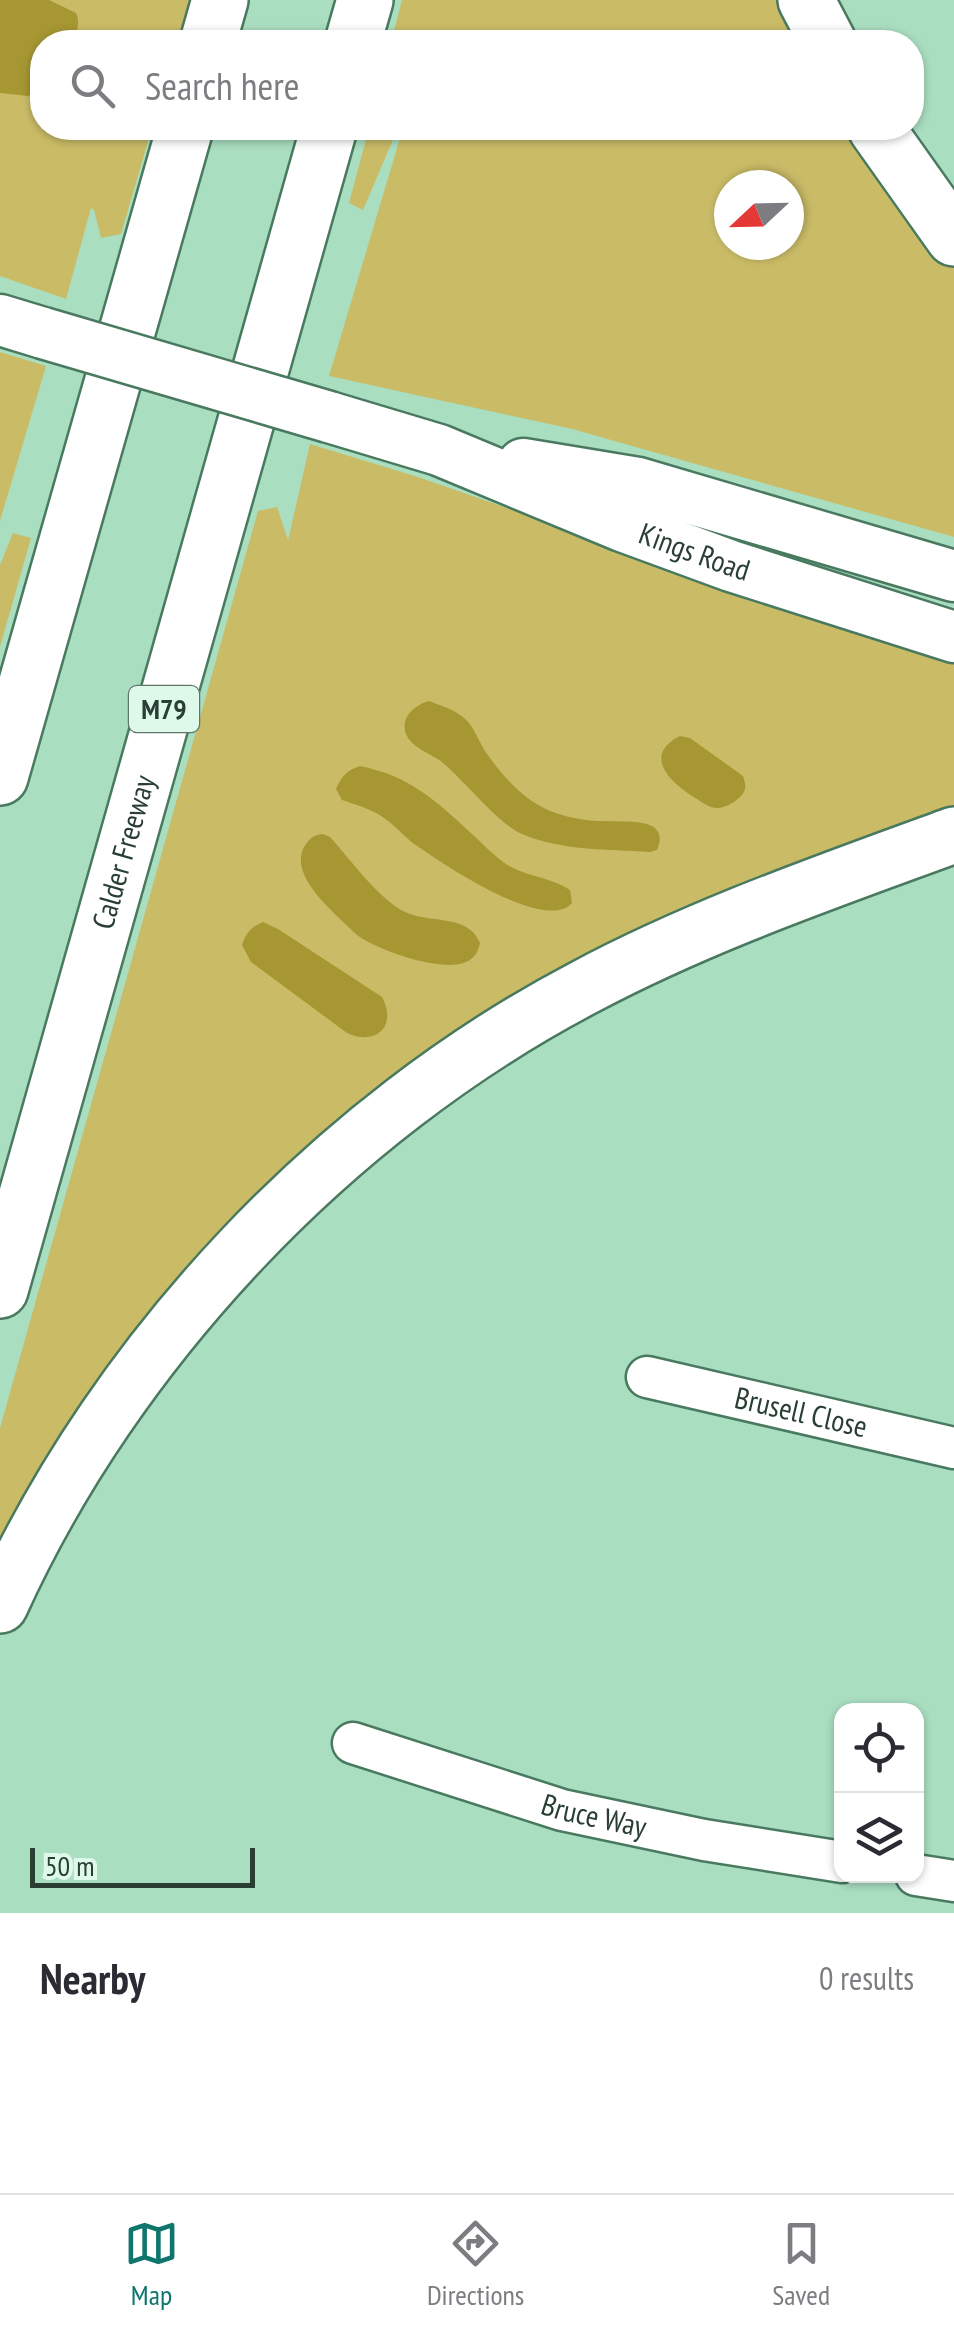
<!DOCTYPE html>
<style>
body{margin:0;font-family:"PT Sans Narrow",sans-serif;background:#f2f2f3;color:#2b2b33}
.controls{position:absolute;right:30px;bottom:30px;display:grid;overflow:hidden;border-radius:20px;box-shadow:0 2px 8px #0004}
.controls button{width:90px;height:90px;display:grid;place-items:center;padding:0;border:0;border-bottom:2px solid #e1e1e2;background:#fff;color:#2b2b33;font:50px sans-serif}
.compass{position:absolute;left:714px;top:170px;width:90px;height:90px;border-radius:50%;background:#fff;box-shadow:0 2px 8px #0004;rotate:248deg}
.scale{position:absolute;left:30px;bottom:25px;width:225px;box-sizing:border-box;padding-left:10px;border:5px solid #2a3f34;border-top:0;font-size:28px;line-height:35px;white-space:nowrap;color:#2a3f34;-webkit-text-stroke:8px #def8e9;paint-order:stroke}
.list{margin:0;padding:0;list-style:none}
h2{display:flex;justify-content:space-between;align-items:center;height:130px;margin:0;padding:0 40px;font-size:42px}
h2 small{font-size:32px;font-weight:400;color:#7c7c81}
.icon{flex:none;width:55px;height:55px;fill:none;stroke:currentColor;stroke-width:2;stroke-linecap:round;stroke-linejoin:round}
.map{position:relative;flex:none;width:954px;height:1913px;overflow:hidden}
.search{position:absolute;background:#fff;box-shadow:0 2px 8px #0004;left:30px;right:30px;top:30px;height:110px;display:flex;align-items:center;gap:25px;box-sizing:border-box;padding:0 35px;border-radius:40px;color:#7c7c81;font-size:38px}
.sheet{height:280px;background:#fff}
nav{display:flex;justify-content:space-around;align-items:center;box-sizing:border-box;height:140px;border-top:2px solid #e1e1e2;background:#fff;font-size:28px;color:#7c7c81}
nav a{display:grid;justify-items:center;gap:5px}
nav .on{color:#0f766e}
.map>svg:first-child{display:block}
</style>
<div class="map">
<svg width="954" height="1913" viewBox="0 0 954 1913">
<rect width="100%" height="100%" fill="#aadec1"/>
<!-- green -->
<path fill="#cabc67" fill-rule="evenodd" d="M0 0H190L177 42H42V128H152L121 234 101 238 94 210 91 208 66 299 0 276Z
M402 0H786L807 42H391Z
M369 128H398L363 210 349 203Z
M403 128H855L954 268V537L572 429 329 376ZM729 185H789V245H729Z
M0 352 46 366 0 521Z
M310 444 418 477 744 590 954 655V814L408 1070 0 1561V1428L258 511 277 507 288 540Z
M13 533 31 538 0 647V565Z"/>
<!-- forest -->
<path fill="#a79733" d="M0 0H49L76 13C81 24 76 32 72 42H42V88L28 96 0 93Z
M429 701C441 706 454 709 464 718 474 726 478 740 485 751 501 774 521 798 548 810 559 815 573 818 586 820 602 823 644 818 655 828 662 835 660 842 657 850L650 852C608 849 561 851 522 834 497 823 465 781 442 762 431 754 411 747 406 734 400 718 414 705 429 701Z
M680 736 690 738 743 776C746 785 747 790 740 797 735 802 726 807 719 808 711 809 703 803 697 799 673 785 640 756 680 736Z
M360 766C410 776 435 800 471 833 482 843 493 855 506 864 526 877 551 877 570 890L572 903C546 933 446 866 420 848 407 840 397 827 384 818 372 809 356 805 342 800L336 789C341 777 347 770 360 766Z
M323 834 330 837C351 860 376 896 403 911 429 925 467 912 480 943 478 952 475 958 466 962 443 973 376 950 357 935 337 915 288 877 304 847 310 838 313 835 323 834Z
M263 922 278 929 382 997C398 1027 375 1046 347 1033L251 962 242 945C246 933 251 927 263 922Z"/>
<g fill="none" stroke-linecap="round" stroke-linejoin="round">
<!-- minor casing -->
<g stroke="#497a60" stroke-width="45">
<g id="minor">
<path id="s1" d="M647 1377 954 1448"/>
<path id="s2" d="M353 1743 562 1810 704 1840 842 1862"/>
<path d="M916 1875 954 1881"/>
</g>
</g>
<!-- major casing -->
<g stroke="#497a60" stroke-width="55">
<g id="major">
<path d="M0 320 43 333"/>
<path id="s3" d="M329 417 439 450 622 526 731 566 954 637"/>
<path d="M523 464 638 483 954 576"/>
</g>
</g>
<!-- highway casing -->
<g stroke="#497a60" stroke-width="60">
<g id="highway">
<path d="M806 0 828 42"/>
<path d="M208 42 220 0"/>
<path d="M353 42 365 0"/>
<path d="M876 128 954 238"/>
<path d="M0 777 185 128"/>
<path id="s4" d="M0 1290 329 128"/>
<path d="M0 1605C116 1349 335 1118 583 988 701 925 829 881 954 835"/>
</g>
</g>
<!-- minor -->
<use href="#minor" stroke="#fff" stroke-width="40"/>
<!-- major -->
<use href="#major" stroke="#fff" stroke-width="50"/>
<!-- highway -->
<use href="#highway" stroke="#fff" stroke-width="55"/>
<!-- major-bridge casing -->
<g stroke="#497a60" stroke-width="55" stroke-linecap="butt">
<path id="major-bridge" d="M43 333 329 417"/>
</g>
<!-- major-bridge -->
<use href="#major-bridge" stroke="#fff" stroke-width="50"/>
</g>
<g text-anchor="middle" stroke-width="9" stroke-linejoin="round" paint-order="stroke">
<!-- shield labels -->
<rect fill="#def8e9" stroke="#60766a" stroke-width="2.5" x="129" y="686" width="70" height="46" rx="8"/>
<g font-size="28" font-weight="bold" fill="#2a3f34">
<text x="164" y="719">M79</text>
</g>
<!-- street labels -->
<g font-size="30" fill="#2a3f34" stroke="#def8e9">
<text dy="10" stroke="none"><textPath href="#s3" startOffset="390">Kings Road</textPath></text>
<text dy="10" stroke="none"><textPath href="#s4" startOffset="455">Calder Freeway</textPath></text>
<text dy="10" stroke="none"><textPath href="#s1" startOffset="158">Brusell Close</textPath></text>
<text dy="10" stroke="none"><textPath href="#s2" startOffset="252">Bruce Way</textPath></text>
</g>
</g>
</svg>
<div class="controls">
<button><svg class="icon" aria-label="locate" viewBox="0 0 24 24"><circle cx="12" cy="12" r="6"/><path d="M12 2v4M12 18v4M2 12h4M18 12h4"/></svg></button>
<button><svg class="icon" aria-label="layers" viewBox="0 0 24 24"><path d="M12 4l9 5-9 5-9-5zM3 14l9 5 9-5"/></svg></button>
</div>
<svg class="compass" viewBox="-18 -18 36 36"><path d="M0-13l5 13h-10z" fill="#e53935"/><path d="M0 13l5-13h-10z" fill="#7c7c81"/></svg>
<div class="scale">50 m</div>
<div class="search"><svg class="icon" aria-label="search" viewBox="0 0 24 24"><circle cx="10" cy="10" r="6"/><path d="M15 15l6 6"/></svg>Search here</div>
</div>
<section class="sheet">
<h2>Nearby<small>0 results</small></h2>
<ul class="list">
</ul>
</section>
<nav>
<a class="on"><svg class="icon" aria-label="map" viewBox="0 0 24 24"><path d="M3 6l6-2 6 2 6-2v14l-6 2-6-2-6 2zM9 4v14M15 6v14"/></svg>Map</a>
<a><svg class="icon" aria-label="directions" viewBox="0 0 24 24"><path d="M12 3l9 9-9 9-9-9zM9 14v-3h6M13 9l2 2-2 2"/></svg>Directions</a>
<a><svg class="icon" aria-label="saved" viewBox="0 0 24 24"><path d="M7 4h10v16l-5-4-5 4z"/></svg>Saved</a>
</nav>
